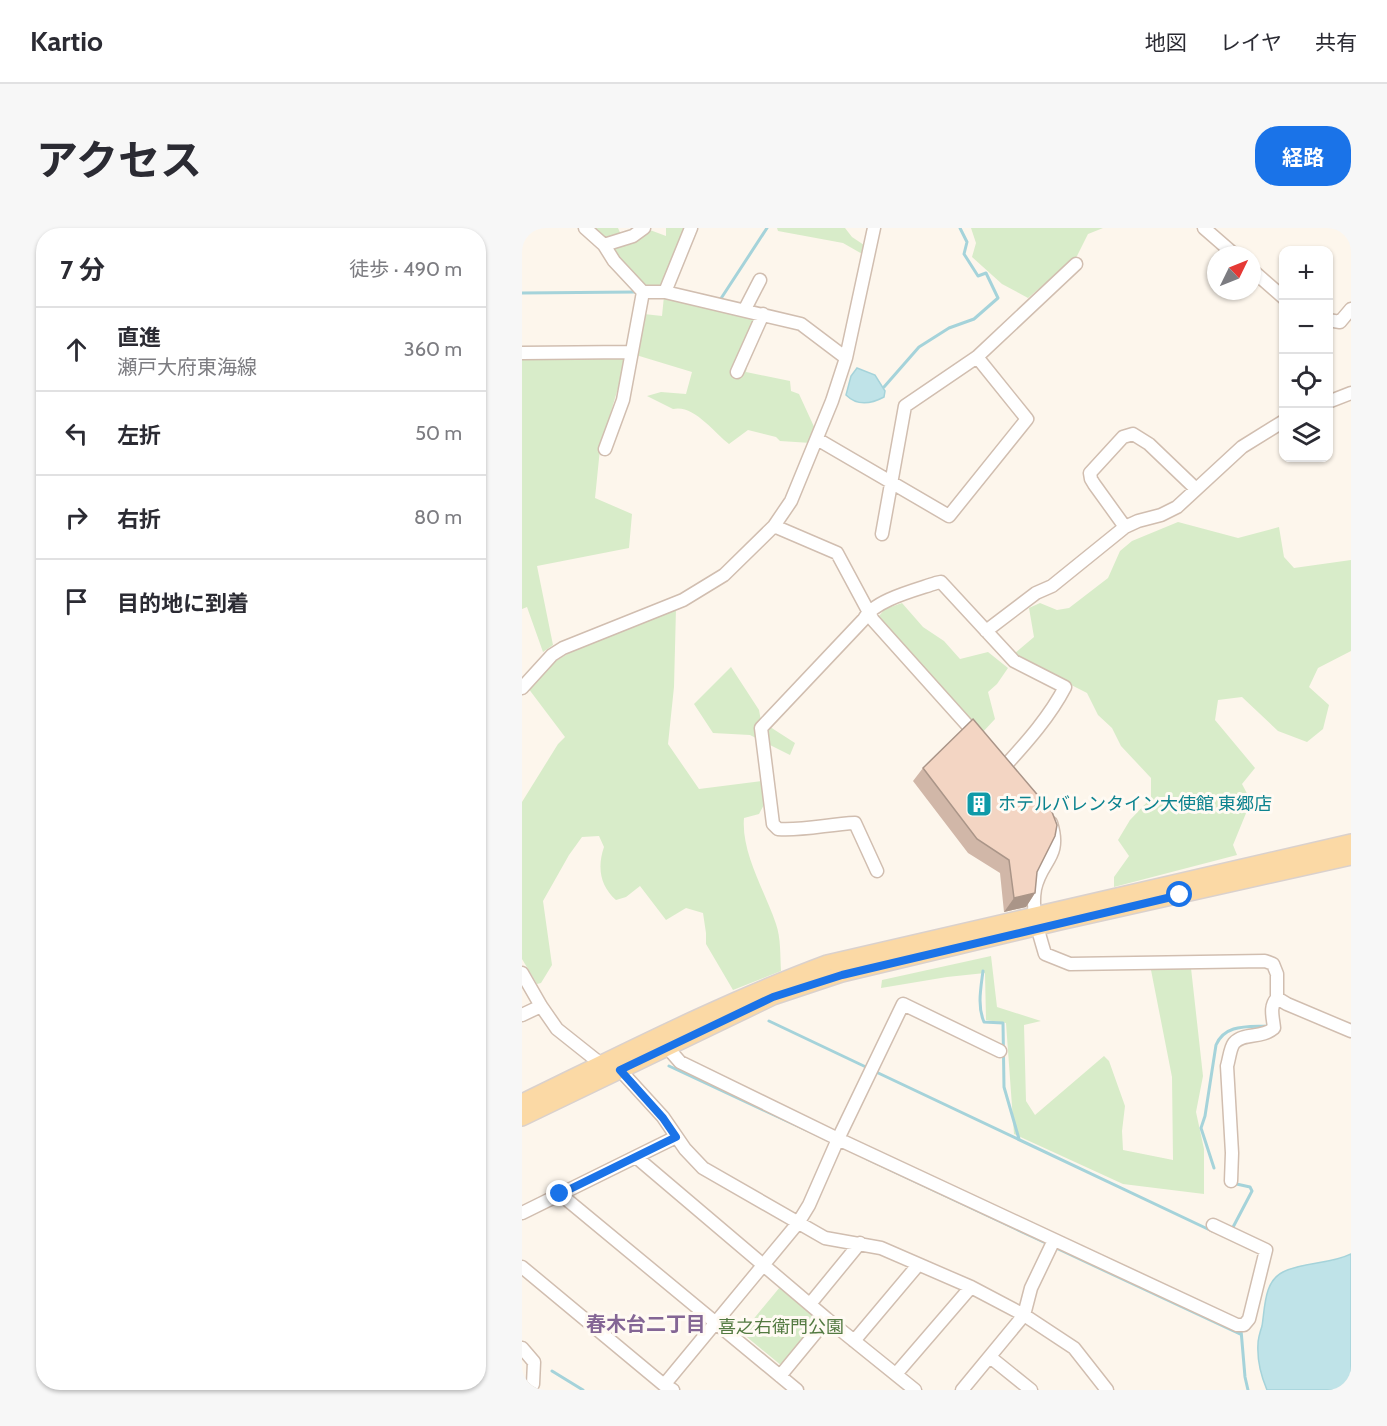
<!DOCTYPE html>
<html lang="ja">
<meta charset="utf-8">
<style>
body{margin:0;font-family:Cabin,"Noto Sans JP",sans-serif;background:#f7f7f7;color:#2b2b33}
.controls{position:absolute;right:18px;top:18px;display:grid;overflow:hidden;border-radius:12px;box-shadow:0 2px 4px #0004}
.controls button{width:54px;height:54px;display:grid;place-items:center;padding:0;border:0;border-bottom:2px solid #e1e1e2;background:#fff;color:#2b2b33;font:30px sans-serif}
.compass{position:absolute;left:685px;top:18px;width:54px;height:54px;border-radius:50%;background:#fff;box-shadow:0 2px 4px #0004;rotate:47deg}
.stop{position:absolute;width:18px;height:18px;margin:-14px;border:4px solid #1a73e8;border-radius:50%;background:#fff}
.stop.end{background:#1a73e8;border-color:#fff;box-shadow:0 2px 6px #0008}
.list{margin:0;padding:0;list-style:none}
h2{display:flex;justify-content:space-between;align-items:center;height:78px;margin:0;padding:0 24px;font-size:26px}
h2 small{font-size:20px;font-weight:400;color:#7c7c81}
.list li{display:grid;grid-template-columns:39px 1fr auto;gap:18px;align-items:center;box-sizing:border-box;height:84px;padding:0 24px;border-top:2px solid #e1e1e2}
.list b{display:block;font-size:22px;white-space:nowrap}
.list p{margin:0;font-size:20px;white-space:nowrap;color:#7c7c81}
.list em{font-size:20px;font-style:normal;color:#7c7c81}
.icon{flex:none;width:33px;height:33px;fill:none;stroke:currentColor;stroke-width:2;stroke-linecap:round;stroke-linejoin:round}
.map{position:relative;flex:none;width:829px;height:1162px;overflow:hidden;border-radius:24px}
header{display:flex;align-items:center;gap:36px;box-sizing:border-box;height:84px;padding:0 30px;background:#fff;border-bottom:2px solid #e1e1e2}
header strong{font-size:28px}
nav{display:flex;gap:33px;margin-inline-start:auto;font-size:21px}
.intro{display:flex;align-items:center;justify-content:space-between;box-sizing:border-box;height:144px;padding:0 36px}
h1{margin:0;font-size:42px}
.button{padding:15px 27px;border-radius:24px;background:#1a73e8;color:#fff;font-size:21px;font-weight:700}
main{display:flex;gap:36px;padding:0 36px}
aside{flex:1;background:#fff;border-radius:24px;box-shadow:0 2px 4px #0004}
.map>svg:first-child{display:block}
</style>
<header>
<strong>Kartio</strong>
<nav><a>地図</a><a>レイヤ</a><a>共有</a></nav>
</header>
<div class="intro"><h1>アクセス</h1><a class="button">経路</a></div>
<main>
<aside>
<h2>7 分<small>徒歩 · 490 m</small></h2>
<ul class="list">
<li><svg class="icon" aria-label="ahead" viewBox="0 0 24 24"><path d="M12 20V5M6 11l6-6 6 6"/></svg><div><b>直進</b><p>瀬戸大府東海線</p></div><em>360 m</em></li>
<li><svg class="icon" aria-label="left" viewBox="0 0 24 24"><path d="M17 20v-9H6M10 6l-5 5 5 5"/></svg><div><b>左折</b></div><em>50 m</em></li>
<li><svg class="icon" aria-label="right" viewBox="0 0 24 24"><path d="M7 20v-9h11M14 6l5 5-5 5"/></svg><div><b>右折</b></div><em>80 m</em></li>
<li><svg class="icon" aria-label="arrive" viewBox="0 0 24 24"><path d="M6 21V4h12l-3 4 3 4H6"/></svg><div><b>目的地に到着</b></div></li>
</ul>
</aside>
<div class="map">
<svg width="829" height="1162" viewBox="0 0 829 1162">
<rect width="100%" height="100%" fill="#fdf6ec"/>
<!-- green -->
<path fill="#d8ecc9" d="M70 0H96L104 18 128 2 144 8V0H165L140 61 121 59Z
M255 0H323L330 9 342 17V27L321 15 256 3Z
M449 0H581L566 6 555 28 506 70 480 56 450 29 454 15Z
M142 68 235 91 224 144 268 153 269 163 277 166 294 203 289 215 258 213 254 209 226 202 207 216C192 204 171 176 151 181L125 168 139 164 164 166 170 144 114 127 122 86 140 88Z
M45 128H100L104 133 78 221 73 270 110 286 107 320 15 338 31 417 21 424 5 379 0 381V132Z
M656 294 716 310 757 299 762 329 772 340 829 332V423L796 440 787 459 807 477 801 501 785 514 756 503 720 469 696 472 693 492 733 540 720 556 729 573 711 617 715 627 592 659V649L607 628 596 612 608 592 629 570V550L599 518 590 500 576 487 565 465 504 434 493 425 512 409 507 380 518 375 535 382 547 380 586 350 598 323 610 313Z
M380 375 401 399 422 413 438 431 466 424 486 440 475 456 466 464 473 491 459 506 356 389 363 381Z
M154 380 152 459 146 516 177 561 240 553 245 571 237 586 222 590C219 625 243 663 254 696 259 710 258 728 259 743L211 762 184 716V705L181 685 164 680 144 692 118 658 104 669 94 672C78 658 75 639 82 619L77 608 60 609 47 627 21 673 30 737 19 755 15 756 0 731V574L36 516 43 509 6 460 27 437 54 421Z
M209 439 237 482 239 493 273 515 268 527 228 507 191 505 172 476Z
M469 728 475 779 519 793 502 797 504 873 513 887 582 828 587 833 603 878 600 903 601 922 651 932 650 849 629 742 669 740 681 848 674 884 682 921V966L601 956 492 906 484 795 464 792 463 745 425 749 359 760 360 752Z
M258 1059 298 1092 260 1138 220 1105Z"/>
<!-- water -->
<path fill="#bfe3e8" stroke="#a5d3da" stroke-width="1.5" d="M335 140 353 147 363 163 362 169C349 176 335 178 324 167L329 148Z
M829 1026V1162H745C739 1148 735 1132 736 1116 736 1110 738 1104 740 1098 743 1080 742 1053 761 1044 783 1033 807 1037 829 1026Z"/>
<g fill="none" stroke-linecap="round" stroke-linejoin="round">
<!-- stream -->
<path stroke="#a5d3da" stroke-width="3" d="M0 65 113 64
M198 72 245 0
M362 159 397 119 427 100 452 91 476 70 464 45 456 48 442 26 445 14 438 0
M461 743C459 759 455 778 462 794L481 795 482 859 497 911
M247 793 346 840
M147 838 312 915
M352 843 690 1003
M345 931 526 1016
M692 940 679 900 683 888 694 817C703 796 725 799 745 798
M709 1003 730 963 728 959 710 955
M532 1019 718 1106
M719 1102 723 1149 726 1162
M30 1143 61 1162"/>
<!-- minor casing -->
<g stroke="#d1beb0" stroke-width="15">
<path id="minor" d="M63 0 82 17 92 33 121 64H143L279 96 324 130
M682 0 713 27
M82 17 111 8 122 0
M730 42 762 70
M143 64 169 0
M223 81 238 52
M806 92 818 94 829 81
M0 125 109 124
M215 144 241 86
M806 174 829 165
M295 211 427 288 505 191 455 129
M83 221 101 172 121 64
M252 298 315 325 351 392 456 509
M603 299 572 256 569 251 568 245 601 209 611 206 627 216 674 261
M360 306 383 178 455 129 554 36
M464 403 514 365 530 358 603 299 616 293 639 287 655 279 720 219 762 193
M0 460 30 427 41 420 161 372 202 347 252 298 269 273 310 173 324 130 352 0
M529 595C540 630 519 632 513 661 509 684 517 705 523 726L548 736 743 733 751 736 755 746V770L765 776 829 803
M355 643 333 595C307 596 281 603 256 601L251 596 239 500 342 391C352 372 394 362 414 355L419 354 492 433 543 459C528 488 505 514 483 538
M0 745 19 778 35 801 79 836
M0 787 19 778
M145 819 158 834 316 911 715 1097H722L727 1091 744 1022 691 997
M98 842 141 889 163 921 181 940 303 1010 359 1020 449 1059 502 1087 552 1120 585 1162
M114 929 305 1091 393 1162
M709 953 710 925 705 838C707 832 708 820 712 815 722 804 739 811 752 800 751 789 747 779 755 770
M38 966 275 1162
M0 985 154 909
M0 1039 142 1157 151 1162
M288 1076 338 1015
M332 1113 396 1037
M0 1120 12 1134 11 1156 8 1162
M468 1129 509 1162
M374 1146 449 1059
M258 1148 305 1091
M142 1157 276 995 287 977 316 911 381 776 478 823
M440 1162 502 1087 509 1060 532 1012"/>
</g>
<!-- major casing -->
<g stroke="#dad1cd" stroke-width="18">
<path id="major" d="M0 874C101 825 200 774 305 735L829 614
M0 890 251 769 320 746 538 694 829 629"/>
</g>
<!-- minor -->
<use href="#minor" stroke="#fff" stroke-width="12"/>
<!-- major -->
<use href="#major" stroke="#fbd9a5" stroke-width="15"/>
</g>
<!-- wall -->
<path fill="#d1b7a8" d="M401 540 515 644 513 665 504 679 482 684 478 645 446 625 391 553Z"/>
<!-- shaded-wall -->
<path fill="#aa9588" d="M513 665 504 679 482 684 492 670Z"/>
<!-- building -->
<path fill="#f3d5c3" stroke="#aa9588" stroke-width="1.5" d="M451 491 530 584 535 597 533 608 515 644 513 665 492 670 487 632 455 611 401 540Z"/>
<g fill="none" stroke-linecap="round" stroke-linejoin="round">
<!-- route -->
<path stroke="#1a73e8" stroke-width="8" d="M38 966 154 909 141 890 98 842 251 769 320 747 658 667"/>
</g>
<!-- icons -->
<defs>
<g id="building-square" transform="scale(1.35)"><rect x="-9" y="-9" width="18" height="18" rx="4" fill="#0f9aa8" stroke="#fffaf3"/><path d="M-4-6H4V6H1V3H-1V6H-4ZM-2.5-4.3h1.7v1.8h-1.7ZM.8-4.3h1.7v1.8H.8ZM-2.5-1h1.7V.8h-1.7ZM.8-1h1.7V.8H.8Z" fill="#fff"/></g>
</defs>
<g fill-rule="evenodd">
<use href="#building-square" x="457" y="576"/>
</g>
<g text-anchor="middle" stroke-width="6" stroke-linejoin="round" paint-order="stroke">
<!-- culture labels -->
<g font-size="18" fill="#0d838f" stroke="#fffaf3" text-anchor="start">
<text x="476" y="582">ホテルバレンタイン大使館 東郷店</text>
</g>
<!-- park labels -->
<g font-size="18" fill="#537a41" stroke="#fffaf3">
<text x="259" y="1105">喜之右衛門公園</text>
</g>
<!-- neighbourhood labels -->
<g font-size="20" font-weight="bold" fill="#846695" stroke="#fffaf3">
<text x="124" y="1103">春木台二丁目</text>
</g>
</g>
</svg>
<div class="controls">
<button>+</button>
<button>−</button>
<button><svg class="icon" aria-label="locate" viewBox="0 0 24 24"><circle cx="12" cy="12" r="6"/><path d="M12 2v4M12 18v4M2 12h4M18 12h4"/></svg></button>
<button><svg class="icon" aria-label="layers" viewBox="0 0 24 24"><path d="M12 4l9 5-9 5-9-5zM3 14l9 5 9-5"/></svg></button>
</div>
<svg class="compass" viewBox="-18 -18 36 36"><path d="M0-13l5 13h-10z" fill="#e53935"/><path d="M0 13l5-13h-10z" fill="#7c7c81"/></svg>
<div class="stop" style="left:658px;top:667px"></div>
<div class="stop end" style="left:38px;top:966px"></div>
</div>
</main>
